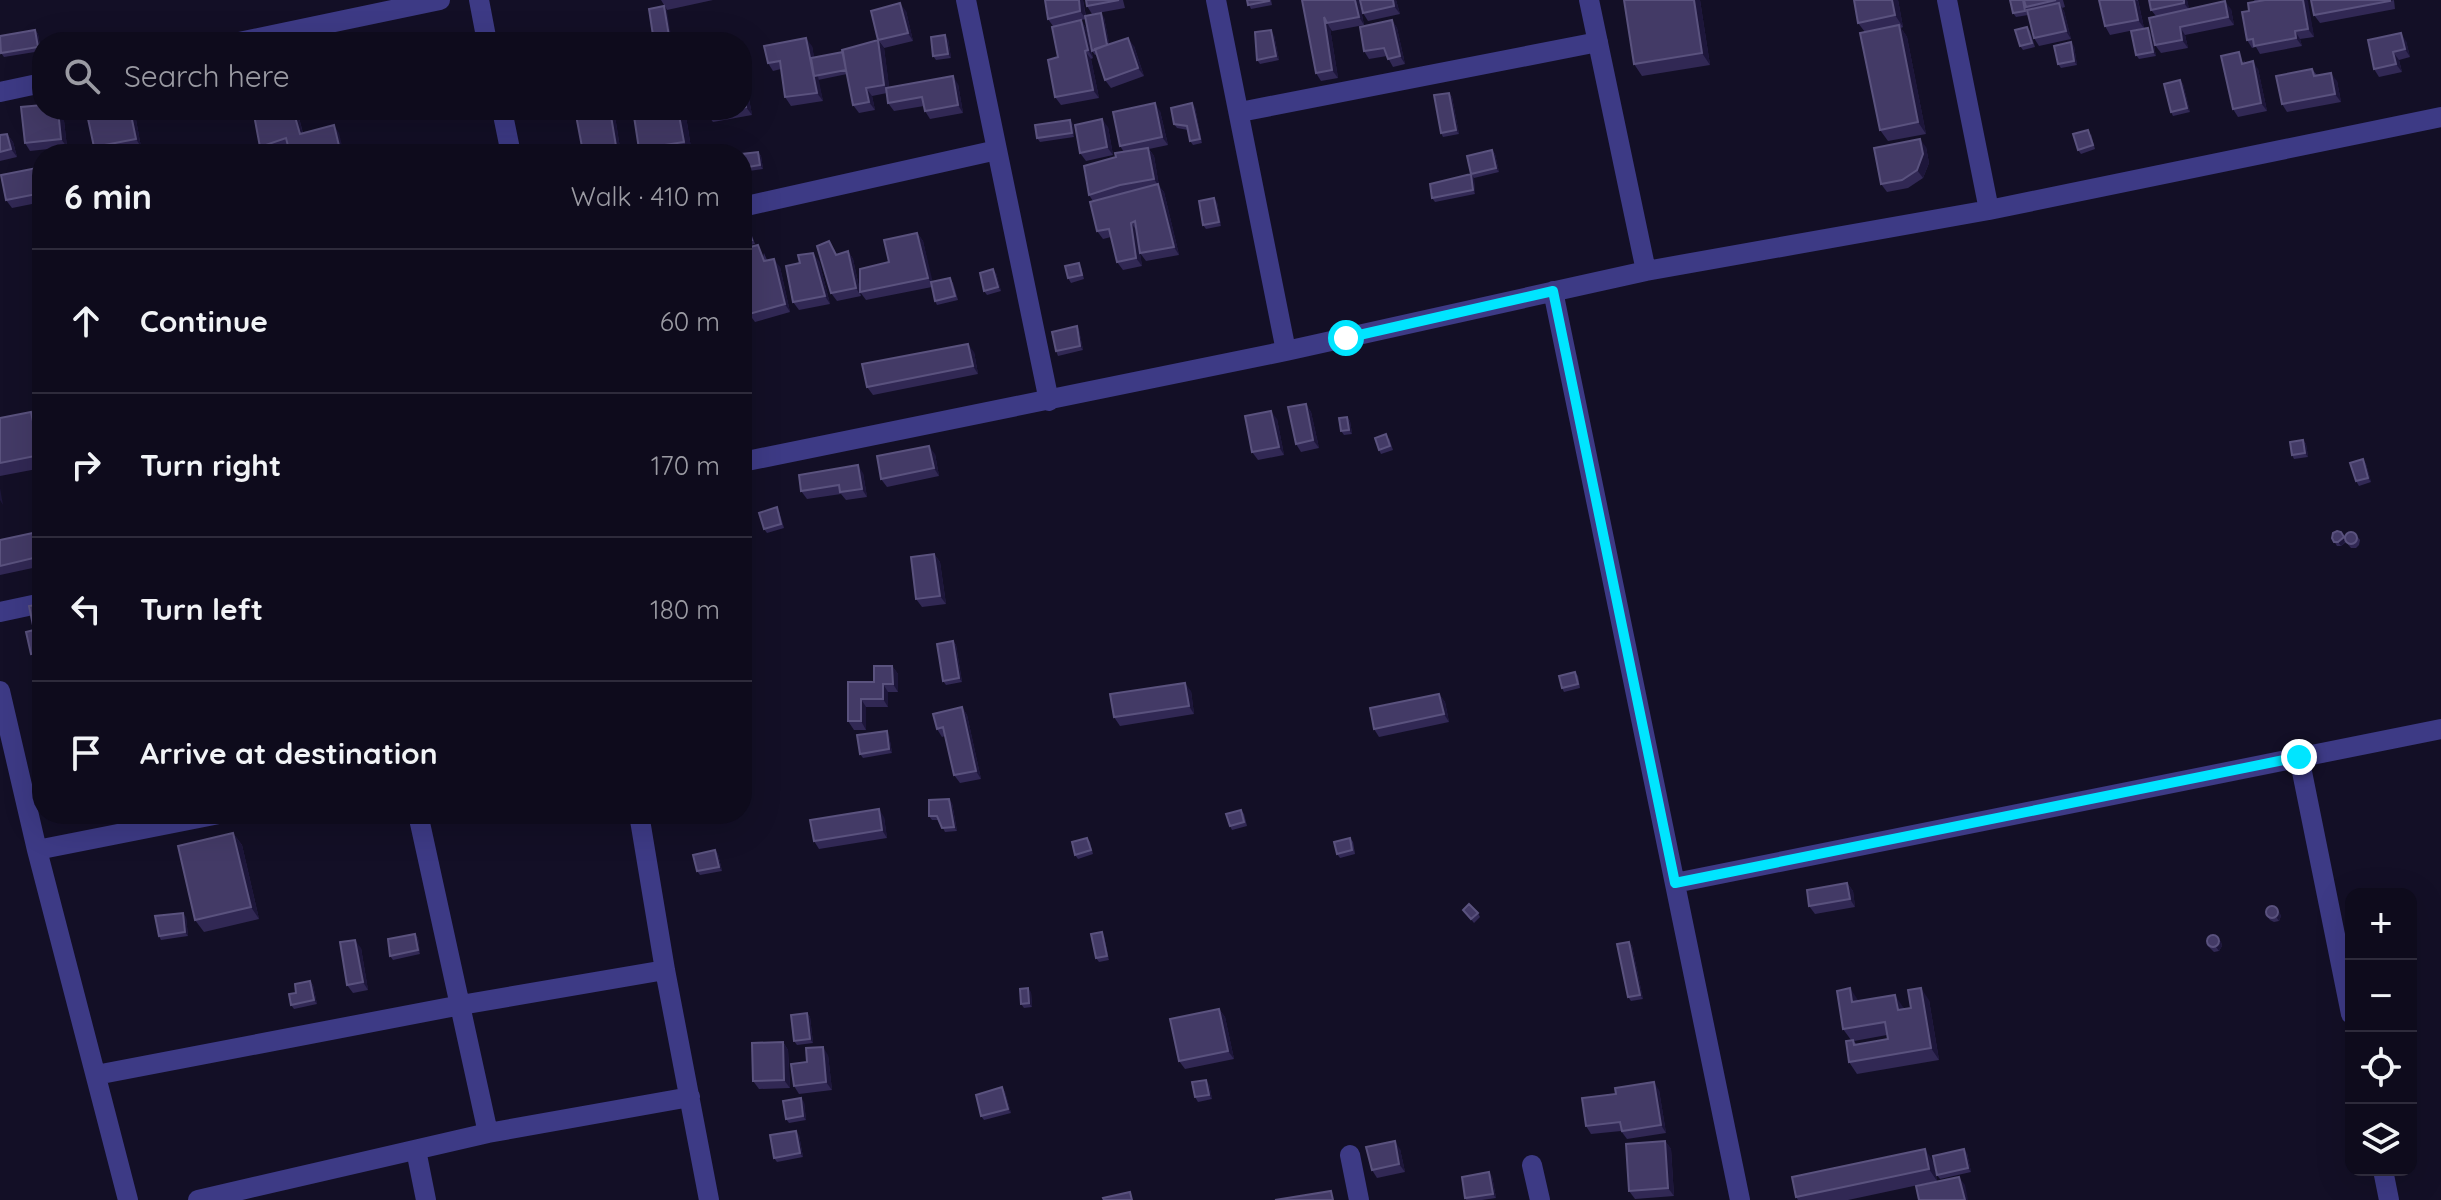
<!DOCTYPE html>
<meta charset="utf-8">
<style>
body{margin:0;font-family:Quicksand,sans-serif;background:#1c1929;color:#f1f3f6}
.controls{position:absolute;right:24px;bottom:24px;display:grid;overflow:hidden;border-radius:16px;box-shadow:0 8px 32px #0002}
.controls button{width:72px;height:72px;display:grid;place-items:center;padding:0;border:0;border-bottom:2px solid #2e2b3b;background:#0e0b1c;color:#f1f3f6;font:40px sans-serif}
.stop{position:absolute;width:24px;height:24px;margin:-18px;border:6px solid #00e5ff;border-radius:50%;background:#fff}
.stop.end{background:#00e5ff;border-color:#fff;box-shadow:0 2px 8px #0008}
.list{margin:0;padding:0;list-style:none}
h2{display:flex;justify-content:space-between;align-items:center;height:104px;margin:0;padding:0 32px;font-size:34px}
h2 small{font-size:26px;font-weight:400;color:#9b9ba3}
.list li{display:grid;grid-template-columns:52px 1fr auto;gap:24px;align-items:center;box-sizing:border-box;height:144px;padding:0 32px;border-top:2px solid #2e2b3b}
.list b{display:block;font-size:30px;white-space:nowrap}
.list em{font-size:26px;font-style:normal;color:#9b9ba3}
.icon{flex:none;width:44px;height:44px;fill:none;stroke:currentColor;stroke-width:2;stroke-linecap:round;stroke-linejoin:round}
.map{position:relative;flex:none;width:2441px;height:1200px;overflow:hidden}
.search{position:absolute;background:#0e0b1c;box-shadow:0 8px 32px #0002;left:32px;top:32px;width:720px;height:88px;display:flex;align-items:center;gap:20px;box-sizing:border-box;padding:0 28px;border-radius:32px;color:#9b9ba3;font-size:30px}
.panel{position:absolute;background:#0e0b1c;box-shadow:0 8px 32px #0002;left:32px;top:144px;width:720px;height:680px;border-radius:32px}
.map>svg:first-child{display:block}
</style>
<div class="map">
<svg width="2441" height="1200" viewBox="0 0 2441 1200">
<rect width="100%" height="100%" fill="#130f26"/>
<g fill="none" stroke-linecap="round" stroke-linejoin="round">
<!-- street -->
<path stroke="#3d3a85" stroke-width="20" d="M479 0 487 42
M966 0 1049 401
M1216 0 1286 351
M1589 0 1646 271
M1947 0 1989 210
M239 42 440 0
M0 92 42 83
M502 110 511 154
M1240 112 1598 42
M742 207 997 150
M1553 291 1740 1200
M742 462 1286 351 1646 271 1989 210 2441 117
M0 612 42 603
M0 691 37 850 128 1200
M2299 757 2351 1014
M418 814 488 1133
M639 814 665 970 709 1200
M37 850 219 814
M1675 883 2441 729
M96 1075 461 1005 665 970
M416 1150 426 1200
M1350 1155 1359 1200
M1532 1165 1540 1200
M2383 1170 2389 1200
M198 1200 488 1133 690 1097"/>
</g>
<!-- wall -->
<path fill="#312854" fill-rule="evenodd" d="M661 0H713L667 10Z
M1083 0 1086 16 1104 17 1109 44 1134 46 1144 76 1111 88 1105 80 1097 54 1095 55 1092 51 1086 19 1081 20 1086 28 1093 58 1091 59 1099 98 1061 105 1055 97 1058 57 1053 26 1048 19Z
M1086 0H1123L1125 8 1092 14 1087 6Z
M1247 0H1271L1272 5 1251 9Z
M1302 0H1359L1364 25 1332 31 1330 28 1338 78 1321 81 1316 73Z
M1360 0H1396L1400 14 1368 21 1363 13Z
M1624 0H1700L1710 65 1642 76 1634 64Z
M1854 0H1898L1903 27 1901 28 1907 37 1926 134 1888 141 1880 130 1865 32 1858 23Z
M2010 0H2063L2065 7 2062 8 2064 11 2071 39 2039 46 2034 38 2028 15 2016 17 2013 13Z
M2099 0H2138L2144 28 2110 35 2105 26Z
M2149 0H2187L2189 9H2231L2234 25 2185 35 2188 48 2161 53 2155 45 2156 16 2151 10Z
M2254 0H2307L2314 37 2300 39 2302 46 2260 54 2256 47 2252 48 2247 40 2249 11 2255 2Z
M2394 0 2395 9 2320 23 2314 15Z
M906 11 913 41 884 48 878 40Z
M1392 20 1397 28 1405 64 1393 67 1387 56 1369 59 1364 51Z
M2027 27 2030 31 2035 47 2023 50 2020 46Z
M35 30 38 34 41 51 4 57 1 53Z
M2151 32 2156 56 2139 59 2136 55Z
M1274 35 1279 60 1260 64 1257 60Z
M948 39 951 58 936 60 933 56Z
M2406 41 2410 57 2399 60 2402 72 2379 77 2374 69Z
M812 46 814 58 884 48 889 87 958 84 963 113 930 119 925 111 924 106 894 111 888 103 887 93 872 96 875 110 859 113 853 105 847 74 818 80 823 101 791 106 785 97 781 69 773 71 768 63Z
M2074 46 2077 65 2061 68 2058 64Z
M2244 60 2245 63 2258 69 2267 111 2238 117 2233 109Z
M2312 69 2317 75 2337 81 2341 102 2287 112 2282 104Z
M742 76 746 82 752 115 713 122 707 114 706 110H742Z
M2180 80 2183 84 2190 112 2173 116 2171 112Z
M1449 93 1452 97 1459 134 1443 137 1441 133Z
M1195 107 1202 143 1193 145 1190 141 1188 130 1177 128 1174 124Z
M268 110H297L303 133H339L269 154H265L260 147Z
M614 110 621 154H584L583 152Z
M685 110 692 154H643L639 149Z
M1160 111 1168 145 1149 149 1154 156 1159 186 1164 192 1179 255 1146 261 1140 253 1139 248 1142 266 1123 270 1117 262 1111 237 1103 239 1097 231 1093 201 1089 195 1116 157 1124 152 1120 146Z
M63 112 67 147 30 151 25 143Z
M135 114 141 147 99 154 94 147Z
M1073 124 1074 137 1040 142 1037 138Z
M1108 127 1113 155 1086 161 1080 153Z
M7 134 13 142 17 157 0 161V135Z
M2091 134 2095 149 2081 154 2078 150Z
M1926 147 1929 163 1923 178 1908 188 1887 192 1881 184Z
M1492 150 1495 154 1499 172 1474 178 1475 194 1435 202 1432 198 1471 174Z
M758 152 761 156 763 169 742 172V154Z
M42 167V202L12 208 6 200Z
M1217 202 1221 226 1206 229 1203 225Z
M742 226H747L750 230 755 244 742 247Z
M917 233 923 241 932 282 950 278 953 283 958 300 937 305 935 301 932 287 866 300 860 292Z
M834 249 837 255 848 251 853 259 861 296 837 301 831 293Z
M764 253 767 260 780 267 790 312 755 322 749 314Z
M819 261 830 304 799 310 793 302Z
M1081 267 1084 279 1071 283 1068 278Z
M996 273 1001 291 987 295 984 291Z
M1077 326 1079 330 1083 350 1058 356 1056 351Z
M974 352 978 374 873 395 867 387Z
M1306 404 1311 412 1319 448 1301 452 1296 444Z
M31 412 40 424 42 436V468L0 476V417V418Z
M1347 417 1350 421 1352 434 1344 435 1341 431Z
M1277 419 1284 455 1258 460 1252 452Z
M1389 438 1393 450 1381 454 1379 450Z
M2303 440 2306 444 2308 457 2294 459 2292 455Z
M935 454 939 476 887 487 881 479Z
M2363 459 2366 464 2371 482 2359 486 2356 481Z
M863 473 867 497 846 500 841 494 807 499 801 491Z
M779 511 784 528 767 533 764 529Z
M42 531V566L0 575V540Z
M2343 536 2345 537 2357 536 2360 540 2359 545 2356 548H2351L2346 542 2341 546H2337L2332 538Z
M934 554 940 562 946 604 922 607 916 599Z
M42 604V666H39L31 654 34 630Z
M953 641 956 645 962 682 946 685 943 681Z
M892 666 898 674V692H888V707H866V730H854L848 721V682H874Z
M1575 672 1578 676 1580 688 1564 692 1562 688Z
M1191 691 1194 714 1120 726 1114 717Z
M1439 694 1445 702 1449 722 1379 737 1374 729Z
M962 707 967 715 981 779 960 783 954 775 945 736 942 737 937 729Z
M889 735 892 753 863 758 860 754Z
M952 803 957 831 945 832 939 820H932L929 816Z
M1241 810 1244 814 1247 826 1232 830 1230 826Z
M884 817 887 838 819 849 814 841Z
M233 833 242 845 259 919 204 932 195 920Z
M1087 838 1090 842 1093 854 1078 859 1075 855Z
M1350 838 1353 842 1355 854 1340 858 1337 854Z
M715 850 718 854 722 871 700 875 697 871Z
M1847 883 1853 891 1855 907 1815 914 1809 906Z
M2277 908 2281 916 2279 921 2274 922 2270 920 2267 916Z
M1463 910 1478 913 1480 917 1474 923Z
M186 917 188 936 161 940 159 936Z
M415 934 418 938 420 954 393 960 390 956Z
M1104 936 1109 960 1099 962 1096 958Z
M2218 938 2221 942 2222 946 2219 951 2214 952 2207 945Z
M1629 942 1632 946 1643 999 1631 1001 1628 997Z
M361 948 368 990 353 993 347 985Z
M310 981 313 985 317 1004 294 1009 291 1005 296 993Z
M1031 992 1032 1007 1024 1008 1021 1004Z
M1858 1000V1001L1903 1007 1904 1009 1911 1008 1929 1000 1939 1060 1857 1074 1849 1062 1851 1040 1843 1029ZM1887 1035 1888 1039 1857 1045 1854 1041Z
M1219 1009 1225 1017 1234 1059 1185 1069 1179 1061Z
M807 1013 810 1017 813 1043 797 1045 794 1041Z
M783 1042 788 1050 790 1088 759 1089 753 1081Z
M828 1055 832 1090 799 1094 794 1086 807 1062Z
M1209 1084 1212 1099 1198 1102 1195 1097Z
M1002 1087 1005 1092 1011 1113 984 1120 981 1116Z
M1659 1090 1666 1133 1627 1139 1621 1131 1591 1134 1586 1126Z
M804 1102 806 1120 789 1123 786 1119Z
M799 1135 803 1157 777 1162 774 1158Z
M1665 1141 1671 1149 1674 1196 1635 1199 1629 1191Z
M1400 1149 1405 1172 1377 1178 1372 1170Z
M1967 1153 1971 1172 1940 1179 1937 1175Z
M1933 1161 1937 1181 1848 1200H1798L1796 1197Z
M1492 1176 1496 1198 1482 1200H1466L1465 1198Z"/>
<!-- shaded-wall -->
<path fill="#1d163a" d="M1079 0H1083L1086 19 1080 11Z
M1355 0H1359L1364 25 1359 17Z
M1393 0H1396L1400 14 1394 6Z
M1694 0H1700L1710 65 1702 53Z
M1892 0H1898L1903 27 1895 15Z
M2134 0 2138 1 2144 28 2138 20Z
M2184 0H2187L2190 11 2184 3Z
M2303 0H2307L2308 1 2314 37 2308 29Z
M2225 1 2231 9 2234 25 2228 17Z
M900 3 906 11 913 41 908 33Z
M2059 3 2064 11 2071 39 2066 31Z
M664 6 667 10 672 42H670Z
M1101 13 1104 17 1111 52 1108 48Z
M1324 17 1330 28 1338 78 1332 70Z
M1081 20 1086 28 1093 58 1088 50Z
M1392 20 1397 28 1405 64 1400 56Z
M1899 25 1907 37 1926 134 1918 122Z
M2180 27 2185 35 2188 48 2182 40Z
M2148 28 2151 32 2156 56 2153 52Z
M35 30 38 34 41 51 38 47Z
M1271 30 1274 35 1279 60 1276 56Z
M2295 31 2300 39 2302 46 2296 38Z
M2401 33 2406 41 2410 57 2405 49Z
M945 35 948 39 951 58 948 54Z
M806 38 812 46 823 101 817 93Z
M1128 38 1134 46 1144 76 1138 68Z
M878 40 884 48 890 93 884 85Z
M2071 42 2074 46 2077 65 2074 61Z
M1085 51 1091 59 1099 98 1093 90Z
M2393 52 2399 60 2402 72 2396 64Z
M2253 61 2258 69 2267 111 2261 103Z
M2331 73 2337 81 2341 102 2335 94Z
M742 76 746 82 752 115 746 107 742 84Z
M953 76 958 84 963 113 958 105Z
M2180 80 2183 84 2190 112 2187 108Z
M866 88 872 96 875 110 869 102Z
M1449 93 1452 97 1459 134 1456 130Z
M1155 103 1160 111 1168 145 1162 137Z
M1192 103 1195 107 1202 143 1200 139Z
M58 110H61L63 112 67 147 61 139Z
M130 110H132L135 114 141 147 136 139Z
M293 110H297L305 142 300 134Z
M610 110H614L621 154 616 146Z
M678 110H685L692 154 684 142Z
M1102 119 1108 127 1113 155 1107 147Z
M1070 120 1073 124 1074 137 1072 133Z
M334 125 339 133 344 154H341Z
M7 134 13 142 17 157 11 149Z
M1920 139 1926 147 1929 163 1923 178 1917 170Z
M1148 148 1154 156 1159 186 1164 192 1179 255 1174 247 1158 185 1154 179Z
M1492 150 1495 154 1499 172 1496 168Z
M758 152 761 156 763 169 760 165Z
M1471 174 1474 178 1475 194 1473 190Z
M1214 198 1217 202 1221 226 1219 222Z
M1131 223 1137 231 1142 266 1136 258Z
M917 233 923 241 934 287 928 278Z
M848 251 853 259 861 296 856 288Z
M813 253 819 261 830 304 825 296Z
M774 259 780 267 790 312 785 304Z
M993 269 996 273 1001 291 998 287Z
M1077 326 1079 330 1083 350 1080 346Z
M968 344 974 352 978 374 973 366Z
M1306 404 1311 412 1319 448 1313 440Z
M1271 411 1277 419 1284 455 1279 447Z
M31 412 40 424 42 436V458L40 455Z
M1347 417 1350 421 1352 434 1349 430Z
M2303 440 2306 444 2308 457 2305 453Z
M929 446 935 454 939 476 934 468Z
M2363 459 2366 464 2371 482 2368 478Z
M858 465 863 473 867 497 862 489Z
M0 488 3 505 0 500Z
M2344 537 2346 541 2341 546 2338 542Z
M934 554 940 562 946 604 940 596Z
M953 641 956 645 962 682 959 678Z
M892 666 898 674V692L893 684Z
M1185 683 1191 691 1194 714 1189 706Z
M883 684 888 692V707L883 699Z
M1439 694 1445 702 1449 722 1444 714Z
M861 699 866 707V730L861 721Z
M962 707 967 715 981 779 976 771Z
M887 731 889 735 892 753 889 749Z
M949 799 952 803 957 831 954 827Z
M879 809 884 817 887 838 882 830Z
M233 833 242 845 259 919 251 907Z
M715 850 718 854 722 871 719 867Z
M1847 883 1853 891 1855 907 1850 899Z
M2277 908 2281 916 2279 921 2276 917Z
M183 913 186 917 188 936 185 932Z
M1102 932 1104 936 1109 960 1107 956Z
M415 934 418 938 420 954 418 950Z
M2218 938 2221 942 2222 946 2219 951 2216 947Z
M355 940 361 948 368 990 363 982Z
M1629 942 1632 946 1643 999 1640 995Z
M310 981 313 985 317 1004 314 1000Z
M1028 988 1031 992 1032 1007 1029 1003Z
M1850 988 1858 1000 1861 1014 1852 1002Z
M1921 988 1929 1000 1939 1060 1931 1048Z
M1895 995 1903 1007 1906 1022 1898 1010Z
M1219 1009 1225 1017 1234 1059 1228 1051Z
M807 1013 810 1017 813 1043 810 1039Z
M783 1042 788 1050 790 1088 784 1080Z
M823 1047 828 1055 832 1090 826 1082Z
M1206 1080 1209 1084 1212 1099 1209 1095Z
M1654 1082 1659 1090 1666 1133 1661 1125Z
M1002 1087 1005 1092 1011 1113 1008 1109Z
M801 1098 804 1102 806 1120 803 1116Z
M796 1131 799 1135 803 1157 800 1153Z
M1395 1141 1400 1149 1405 1172 1399 1164Z
M1665 1141 1671 1149 1674 1196 1668 1188Z
M1925 1149 1933 1161 1937 1181 1929 1169Z
M1964 1149 1967 1153 1971 1172 1968 1168Z
M1489 1172 1492 1176 1496 1198 1493 1194Z
M1959 1177 1965 1185 1968 1200H1965Z"/>
<!-- building -->
<path fill="#433a66" stroke="#5a527e" stroke-width="2" d="M1045 0H1079L1080 11 1048 19Z
M1086 0H1119L1087 6Z
M1247 0H1269V1L1248 5Z
M1302 0H1355L1359 17 1327 23 1324 17 1332 70 1316 73Z
M1360 0H1393L1394 6 1363 13Z
M1624 0H1694L1702 53 1634 64Z
M1854 0H1892L1895 15 1858 23Z
M2010 0H2023L2025 11 2013 13Z
M2024 0H2056L2026 7Z
M2099 0H2134L2138 20 2105 26Z
M2149 0H2184V3L2151 10Z
M2265 0H2303L2308 29 2295 31 2296 38 2254 46 2253 39 2247 40 2242 12 2249 11 2248 3Z
M2311 0H2390V1L2314 15Z
M2225 1 2228 17 2180 27 2182 40 2155 45 2149 18Z
M900 3 908 33 878 40 871 11Z
M2059 3 2066 31 2034 38 2027 10Z
M664 6 670 42H654L649 9Z
M1101 13 1107 45 1092 51 1085 16Z
M1081 20 1088 50 1085 51 1093 90 1055 97 1048 60 1058 57 1052 27Z
M1392 20 1400 56 1388 59 1384 48 1364 51 1360 27Z
M1899 25 1918 122 1880 130 1860 33Z
M2027 27 2032 43 2020 46 2015 30Z
M2148 28 2153 52 2136 55 2131 31Z
M35 30 38 47 1 53 0 36Z
M1271 30 1276 56 1257 60 1255 32Z
M2401 33 2405 49 2393 52 2396 64 2374 69 2368 40Z
M945 35 948 54 933 56 931 37Z
M806 38 817 93 785 97 780 61 768 63 764 46Z
M1128 38 1138 68 1105 80 1095 49Z
M878 40 884 85 866 88 869 102 853 105 842 50Z
M2071 42 2074 61 2058 64 2054 46Z
M843 52 846 70 814 76 811 58Z
M2239 52 2242 64 2253 61 2261 103 2233 109 2221 56Z
M2312 69 2314 76 2331 73 2335 94 2282 104 2276 76Z
M953 76 958 105 925 111 922 97 888 103 886 88Z
M2180 80 2187 108 2171 112 2164 84Z
M742 84 746 107 742 108Z
M1449 93 1456 130 1441 133 1434 95Z
M1155 103 1162 137 1120 146 1113 112Z
M1192 103 1200 139 1190 141 1187 126 1174 124 1171 108Z
M42 105V110H58L61 139 25 143 21 107Z
M108 110H130L136 139 94 147 87 114Z
M268 110H293L300 134 334 125 341 154H290L286 138 260 147 254 115Z
M575 110H610L616 146 583 152Z
M633 110H678L684 142 639 149Z
M706 110H729L707 114Z
M1102 119 1107 147 1080 153 1075 125Z
M1070 120 1072 133 1037 138 1035 125Z
M2088 130 2093 145 2078 150 2073 134Z
M7 134 11 149 0 152V135Z
M1920 139 1923 154 1917 170 1902 180 1881 184 1874 148Z
M1148 148 1154 179 1120 185 1089 195 1084 166 1116 157 1115 153Z
M1492 150 1496 168 1471 174 1467 156Z
M139 151 140 154H124Z
M758 152 760 165 742 168V154Z
M42 167V193L6 200 1 175Z
M1471 174 1473 190 1432 198 1430 184Z
M1158 184 1174 247 1140 253 1135 221 1131 223 1136 258 1117 262 1109 229 1097 231 1090 202Z
M1214 198 1219 222 1203 225 1199 201Z
M742 226H747L752 240 742 242Z
M917 233 928 278 860 292V269L889 262 884 240Z
M829 241 836 255 848 251 856 288 831 293 817 246Z
M758 245 764 261 774 259 785 304 749 314 742 281V249Z
M813 253 825 296 793 302 786 266 800 263 798 255Z
M1079 263 1082 275 1068 278 1065 266Z
M993 269 998 287 984 291 980 273Z
M950 278 955 296 935 301 931 282Z
M1077 326 1080 346 1056 351 1052 332Z
M968 344 973 366 867 387 862 364Z
M42 389V415H39L34 391Z
M1306 404 1313 440 1296 444 1288 407Z
M1271 411 1279 447 1252 452 1245 416Z
M31 412 40 455 0 463V418Z
M1347 417 1349 430 1341 431 1339 418Z
M1386 434 1390 446 1379 450 1375 438Z
M2303 440 2305 453 2292 455 2290 442Z
M929 446 934 468 881 479 877 456Z
M2363 459 2368 478 2356 481 2350 463Z
M858 465 862 489 840 492 839 485 801 491 799 475Z
M777 507 781 524 764 529 759 513Z
M42 531V556L0 566V540Z
M2337 531 2341 532 2344 537 2338 542H2334L2332 538 2333 533Z
M2345 538a6 6 0 1 1 12 0a6 6 0 1 1-12 0Z
M934 554 940 596 916 599 911 557Z
M42 604V652L31 654 26 632 34 630 29 606Z
M953 641 959 678 943 681 937 644Z
M874 666H892L893 684H883V699H861V721H848V682H874Z
M1575 672 1578 684 1562 688 1559 676Z
M1185 683 1189 706 1114 717 1110 694Z
M1439 694 1444 714 1374 729 1370 708Z
M962 707 976 771 954 775 943 727 937 729 933 714Z
M887 731 889 749 860 754 857 735Z
M949 799 954 827 942 828 937 816H929V800Z
M879 809 882 830 814 841 810 820Z
M1241 810 1244 822 1230 826 1226 814Z
M233 833 251 907 195 920 178 846Z
M1087 838 1091 850 1075 855 1072 842Z
M1350 838 1352 850 1337 854 1334 842Z
M715 850 719 867 697 871 693 855Z
M1847 883 1850 899 1809 906 1807 890Z
M1469 904 1478 913 1471 919 1463 910Z
M2266 912a6 6 0 1 1 12 0a6 6 0 1 1-12 0Z
M183 913 185 932 159 936 155 916Z
M1102 932 1107 956 1096 958 1091 934Z
M415 934 418 950 390 956 388 939Z
M2207 941a6 6 0 1 1 12 0a6 6 0 1 1-12 0Z
M355 940 363 982 347 985 340 942Z
M1629 942 1640 995 1628 997 1617 944Z
M310 981 314 1000 291 1005 289 994 296 993 295 984Z
M1028 988 1029 1003 1021 1004 1020 989Z
M1850 988 1852 1002 1895 995 1898 1010 1911 1008 1908 990 1921 988 1931 1048 1849 1062 1846 1041 1853 1040 1854 1045 1888 1039 1885 1022 1843 1029 1837 991Z
M1219 1009 1228 1051 1179 1061 1170 1019Z
M807 1013 810 1039 794 1041 791 1015Z
M783 1042 784 1080 753 1081 752 1043Z
M823 1047 826 1082 794 1086 791 1064 807 1062 806 1048Z
M1206 1080 1209 1095 1195 1097 1192 1082Z
M1654 1082 1661 1125 1622 1131 1620 1122 1586 1126 1582 1098 1616 1094 1615 1088Z
M1002 1087 1008 1109 981 1116 976 1095Z
M801 1098 803 1116 786 1119 783 1101Z
M796 1131 800 1153 774 1158 770 1135Z
M1395 1141 1399 1164 1372 1170 1366 1147Z
M1665 1141 1668 1188 1629 1191 1626 1144Z
M1925 1149 1929 1169 1796 1197 1792 1177Z
M1964 1149 1968 1168 1937 1175 1933 1156Z
M1489 1172 1493 1194 1465 1198 1462 1177Z
M1959 1177 1965 1200H1919L1916 1186Z
M1331 1191 1333 1200H1275Z
M1130 1192 1132 1200H1104L1103 1198Z"/>
<g fill="none" stroke-linecap="round" stroke-linejoin="round">
<!-- route -->
<path stroke="#00e5ff" stroke-width="10" d="M1346 338 1553 291 1675 883 2299 757"/>
</g>
</svg>
<div class="controls">
<button>+</button>
<button>−</button>
<button><svg class="icon" aria-label="locate" viewBox="0 0 24 24"><circle cx="12" cy="12" r="6"/><path d="M12 2v4M12 18v4M2 12h4M18 12h4"/></svg></button>
<button><svg class="icon" aria-label="layers" viewBox="0 0 24 24"><path d="M12 4l9 5-9 5-9-5zM3 14l9 5 9-5"/></svg></button>
</div>
<div class="stop" style="left:1346px;top:338px"></div>
<div class="stop end" style="left:2299px;top:757px"></div>
<div class="search"><svg class="icon" aria-label="search" viewBox="0 0 24 24"><circle cx="10" cy="10" r="6"/><path d="M15 15l6 6"/></svg>Search here</div>
<section class="panel">
<h2>6 min<small>Walk · 410 m</small></h2>
<ul class="list">
<li><svg class="icon" aria-label="ahead" viewBox="0 0 24 24"><path d="M12 20V5M6 11l6-6 6 6"/></svg><div><b>Continue</b></div><em>60 m</em></li>
<li><svg class="icon" aria-label="right" viewBox="0 0 24 24"><path d="M7 20v-9h11M14 6l5 5-5 5"/></svg><div><b>Turn right</b></div><em>170 m</em></li>
<li><svg class="icon" aria-label="left" viewBox="0 0 24 24"><path d="M17 20v-9H6M10 6l-5 5 5 5"/></svg><div><b>Turn left</b></div><em>180 m</em></li>
<li><svg class="icon" aria-label="arrive" viewBox="0 0 24 24"><path d="M6 21V4h12l-3 4 3 4H6"/></svg><div><b>Arrive at destination</b></div></li>
</ul>
</section>
</div>
